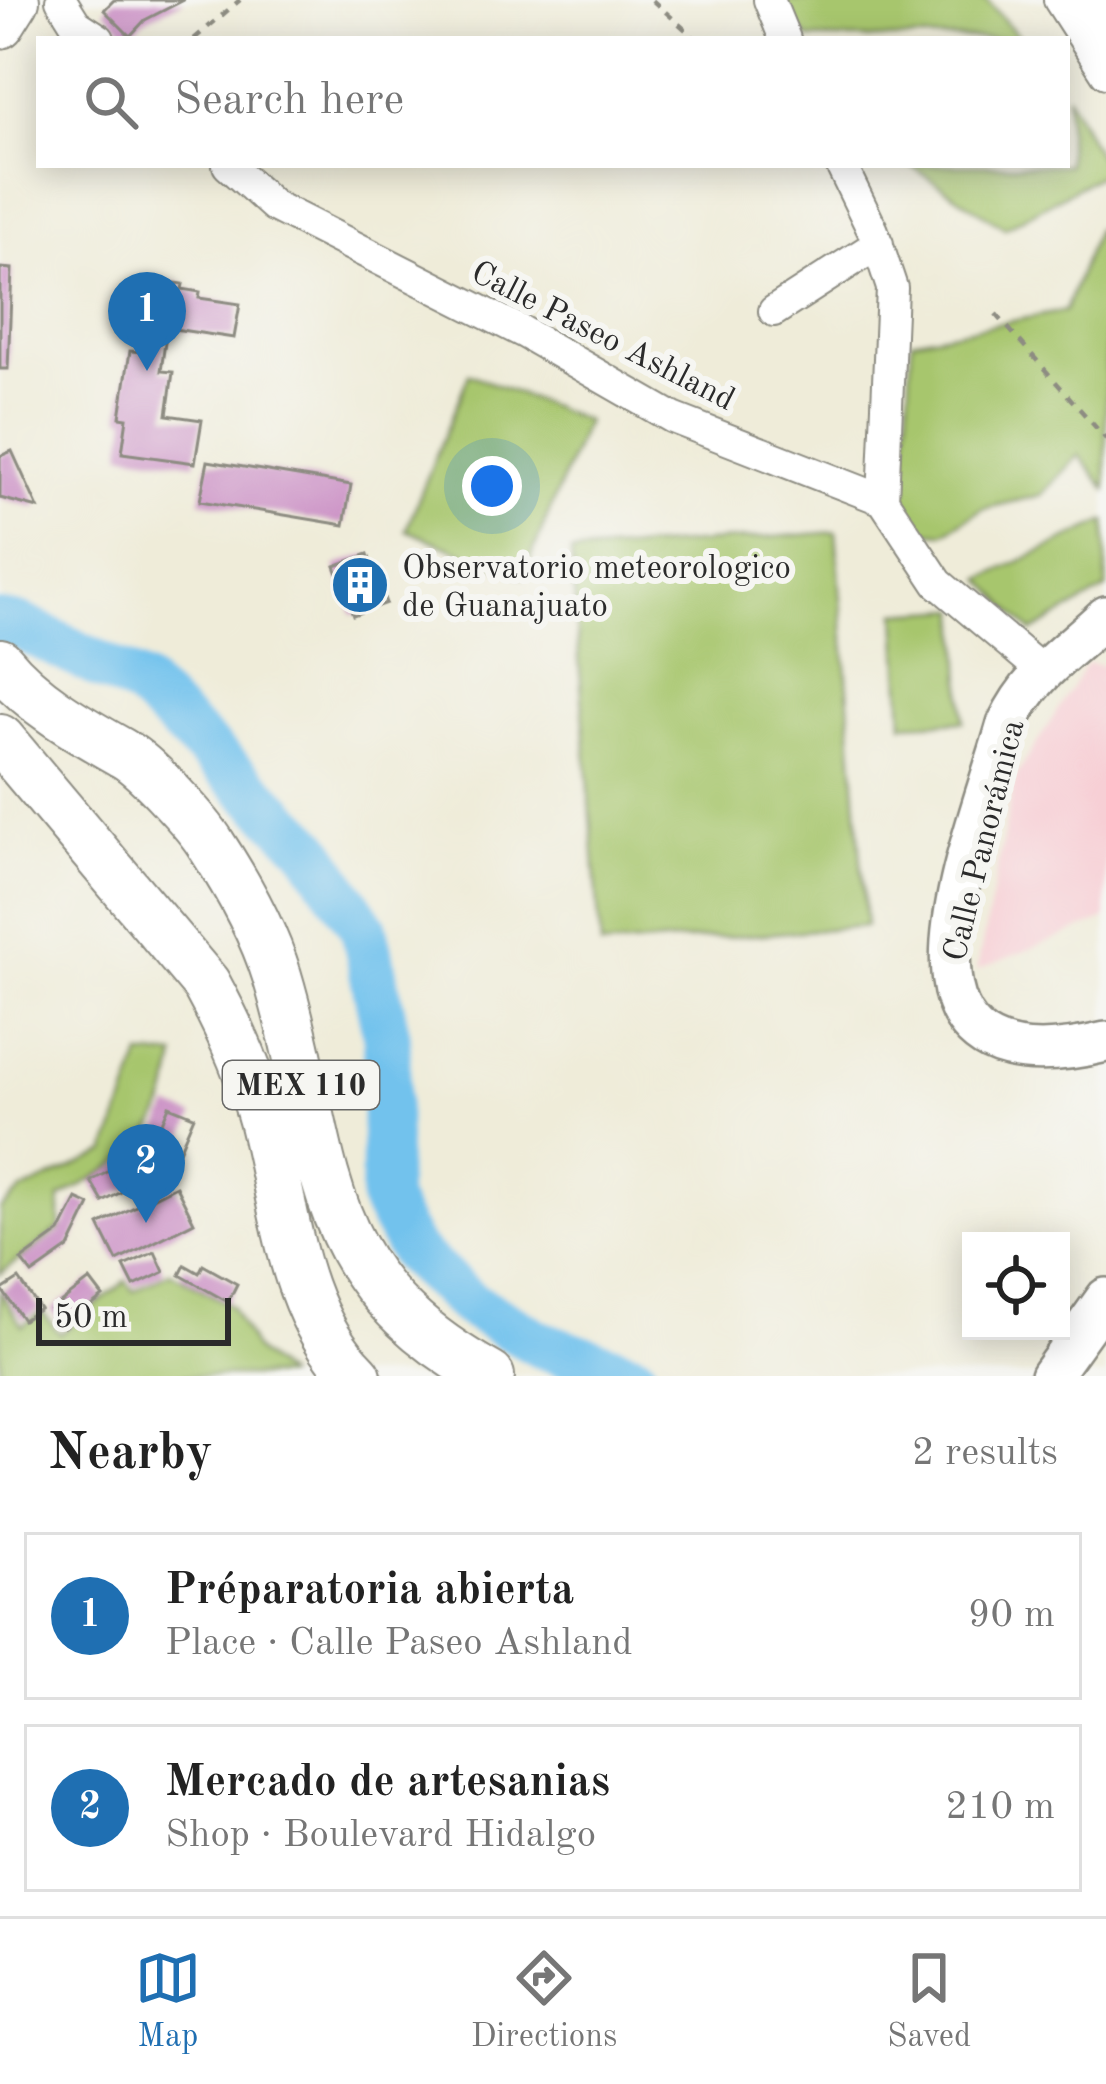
<!DOCTYPE html>
<meta charset="utf-8">
<style>
body{margin:0;font-family:"Old Standard TT",serif;background:#f6f6f6;color:#222}
.controls{position:absolute;right:36px;bottom:36px;display:grid;overflow:hidden;border-radius:0px;box-shadow:0 6px 30px #0003}
.controls button{width:108px;height:108px;display:grid;place-items:center;padding:0;border:0;border-bottom:3px solid #e0e0e0;background:#fff;color:#222;font:60px sans-serif}
.scale{position:absolute;left:36px;bottom:30px;width:195px;box-sizing:border-box;padding-left:12px;border:6px solid #2b2b2b;border-top:0;font-size:33px;line-height:42px;white-space:nowrap;color:#2b2b2b;-webkit-text-stroke:9px #f6f6f2;paint-order:stroke}
.you{position:absolute;left:492px;top:486px;width:42px;height:42px;margin:-30px;border:9px solid #fff;border-radius:50%;background:#1a73e8;box-shadow:0 0 0 18px #1a73e833}
.badge{display:grid;place-items:center;width:78px;height:78px;border-radius:50%;background:#1f6fb2;color:#fff;font-size:39px;font-weight:700}
.pin{position:absolute;translate:-50% -99px;filter:drop-shadow(0 3px 6px #0008)}
.pin::after{content:'';position:absolute;top:63px;width:42px;height:36px;background:inherit;clip-path:polygon(0 0,100% 0,50% 100%)}
.list{margin:0;padding:0;list-style:none}
h2{display:flex;justify-content:space-between;align-items:center;height:156px;margin:0;padding:0 48px;font-size:51px}
h2 small{font-size:39px;font-weight:400;color:#767676}
.list li{display:grid;grid-template-columns:78px 1fr auto;gap:36px;align-items:center;box-sizing:border-box;height:168px;margin:0 24px 24px;padding:0 24px;border:3px solid #e0e0e0;border-radius:0px}
.list b{display:block;font-size:45px;white-space:nowrap}
.list p{margin:0;font-size:39px;white-space:nowrap;color:#767676}
.list em{font-size:39px;font-style:normal;color:#767676}
.icon{flex:none;width:66px;height:66px;fill:none;stroke:currentColor;stroke-width:2;stroke-linecap:round;stroke-linejoin:round}
.map{position:relative;flex:none;width:1106px;height:1376px;overflow:hidden}
.search{position:absolute;background:#fff;box-shadow:0 6px 30px #0003;left:36px;right:36px;top:36px;height:132px;display:flex;align-items:center;gap:30px;box-sizing:border-box;padding:0 42px;border-radius:0px;color:#767676;font-size:45px}
.sheet{height:540px;background:#fff}
nav{display:flex;justify-content:space-around;align-items:center;box-sizing:border-box;height:168px;border-top:3px solid #e0e0e0;background:#fff;font-size:33px;color:#767676}
nav a{display:grid;justify-items:center;gap:6px}
nav .on{color:#1f6fb2}
.map>svg:first-child{display:block}
</style>
<div class="map">
<svg width="1106" height="1376" viewBox="0 0 1106 1376">
<rect width="100%" height="100%" fill="#f6f6f2"/>
<filter id="ink" filterUnits="userSpaceOnUse"><feTurbulence type="fractalNoise" baseFrequency=".00833" numOctaves="2"/><feDisplacementMap in="SourceGraphic" scale="24" xChannelSelector="R" yChannelSelector="G"/><feConvolveMatrix kernelMatrix="1 2 1 2 8 2 1 2 1" color-interpolation-filters="sRGB"/></filter>
<filter id="wash" filterUnits="userSpaceOnUse"><feTurbulence type="fractalNoise" baseFrequency=".004" numOctaves="4" result="noise"/><feDisplacementMap in="SourceGraphic" scale="48" xChannelSelector="R" yChannelSelector="G"/><feGaussianBlur stdDeviation="2.7" result="paint"/><feColorMatrix in="noise" values="0 0 0 0 0 0 0 0 0 0 0 0 0 0 0 0 0 1.4 0 .05"/><feComposite in="paint" operator="in"/></filter>
<g filter="url(#wash)">
<rect width="100%" height="100%" fill="#efecd9"/>
<!-- built -->
<path fill="#f7cfd5" d="M1087 663 1106 666V919L977 970 1015 778Z"/>
<!-- green -->
<path fill="#a7c66d" stroke="#69784c" stroke-width="3" d="M769 0H986L1021 39H809Z
M1067 95 1106 171 1005 228 910 165H1067Z
M1096 230 1106 248V489L1079 455 1042 495 982 509 943 533 902 530 912 340 1065 311Z
M469 374 586 421 523 577 406 530Z
M1106 521V589L1032 632 982 579Z
M836 532 866 926 601 947 571 553Z
M958 609 964 721 903 724 897 613Z
M141 1056H176C161 1148 134 1154 60 1198V1228L0 1274V1209L22 1191 107 1152Z
M170 1272 231 1306 255 1351 285 1376H0V1291L22 1326 42 1312 60 1334 126 1281 133 1291Z"/>
<g fill="none" stroke-linecap="round" stroke-linejoin="round">
<!-- river -->
<path stroke="#72c2ed" stroke-width="48" d="M0 624 21 627 141 685 311 849 364 929 387 1038 384 1201 412 1252 469 1304 540 1344 634 1376"/>
</g>
<g id="blocks">
<!-- building -->
<path fill="#cb90c5" d="M114 0H184L145 20 130 36 104 10Z
M0 268 12 269 8 369H0Z
M161 281 183 284 182 289 200 292 199 298 240 304 234 338 167 328 161 371 173 372 167 415 202 420 195 463 122 453 127 418 120 417 130 351 142 352 151 294 159 295Z
M12 451 38 508 0 498V456Z
M208 461 351 485 344 525 200 501Z
M368 554 386 603 353 615 335 566Z
M169 1106 194 1116 173 1165 148 1155Z
M135 1157 147 1178 103 1202 91 1181Z
M176 1186 194 1222 117 1261 99 1225Z
M77 1199 90 1205 69 1248 32 1274 21 1260 60 1232Z
M155 1252 164 1272 134 1286 124 1266Z
M185 1265 199 1273 203 1265 237 1284 228 1302 180 1275Z
M19 1279 40 1309 23 1320 2 1290Z
M90 1280 103 1297 64 1327 51 1310Z"/>
</g>
</g>
<g filter="url(#ink)">
<use href="#blocks" fill-opacity="0" stroke="#8d8c82" stroke-width="3"/>
<g fill="none" stroke-linecap="round" stroke-linejoin="round">
<!-- minor casing -->
<g stroke="#8d8c82" stroke-width="34">
<path id="minor" d="M61 0 76 24 99 39
M769 0 785 39
M1059 0 1106 73
M228 165 274 206 523 332 673 418 883 500 938 583 1040 669
M841 165 873 231 892 288 883 500
M774 311 878 244"/>
</g>
<!-- tertiary casing -->
<g stroke="#8d8c82" stroke-width="44">
<path id="tertiary" d="M1086 0 1106 34
M1106 616C1067 653 1030 674 1007 724 972 849 858 1101 1106 1042
M1050 1376 1106 1298"/>
</g>
<!-- primary casing -->
<g stroke="#8d8c82" stroke-width="52">
<path id="primary" d="M0 24 15 0
M0 663C33 703 80 729 124 754 146 766 199 824 212 846 238 886 263 931 277 976 330 1151 303 1274 490 1376
M0 739 206 984C230 1028 250 1072 263 1120 286 1208 290 1310 357 1376"/>
</g>
<!-- path -->
<path stroke="#8d8c82" stroke-width="4.5" stroke-dasharray="9 9" stroke-linecap="butt" d="M652 0 696 39
M194 39 240 0
M996 314 1106 439"/>
<!-- minor -->
<use href="#minor" stroke="#fff" stroke-width="30"/>
<!-- tertiary -->
<use href="#tertiary" stroke="#fff" stroke-width="39"/>
<!-- primary -->
<use href="#primary" stroke="#fff" stroke-width="48"/>
</g>
</g>
<!-- icons -->
<defs>
<g id="building-disc" transform="scale(3)"><circle r="9.5" fill="#1f6fb2" stroke="#f6f6f2"/><path d="M-4-6H4V6H1V3H-1V6H-4ZM-2.5-4.3h1.7v1.8h-1.7ZM.8-4.3h1.7v1.8H.8ZM-2.5-1h1.7V.8h-1.7ZM.8-1h1.7V.8H.8Z" fill="#fff"/></g>
</defs>
<g fill-rule="evenodd">
<use href="#building-disc" x="360" y="585"/>
</g>
<g text-anchor="middle" stroke-width="12" stroke-linejoin="round" paint-order="stroke">
<!-- shield labels -->
<rect fill="#f6f6f2" stroke="#686867" stroke-width="3" x="223" y="1061" width="156" height="48" rx="9"/>
<g font-size="30" font-weight="bold" fill="#2b2b2b">
<text x="301" y="1095">MEX 110</text>
</g>
<!-- street labels -->
<g font-size="33" fill="#2b2b2b" stroke="#f6f6f2">
<text transform="translate(604 334) rotate(27)" y="12">Calle Paseo Ashland</text>
<text transform="translate(982 840) rotate(-76)" y="12">Calle Panorámica</text>
</g>
<!-- poi labels -->
<g font-size="33" fill="#2b2b2b" stroke="#f6f6f2" text-anchor="start">
<text x="402" y="578">Observatorio meteorologico<tspan x="402" dy="38">de Guanajuato</tspan></text>
</g>
</g>
</svg>
<div class="controls">
<button><svg class="icon" aria-label="locate" viewBox="0 0 24 24"><circle cx="12" cy="12" r="6"/><path d="M12 2v4M12 18v4M2 12h4M18 12h4"/></svg></button>
</div>
<div class="scale">50 m</div>
<div class="you"></div>
<div class="pin badge" style="left:147px;top:371px">1</div>
<div class="pin badge" style="left:146px;top:1223px">2</div>
<div class="search"><svg class="icon" aria-label="search" viewBox="0 0 24 24"><circle cx="10" cy="10" r="6"/><path d="M15 15l6 6"/></svg>Search here</div>
</div>
<section class="sheet">
<h2>Nearby<small>2 results</small></h2>
<ul class="list">
<li><span class="badge">1</span><div><b>Préparatoria abierta</b><p>Place · Calle Paseo Ashland</p></div><em>90 m</em></li>
<li><span class="badge">2</span><div><b>Mercado de artesanias</b><p>Shop · Boulevard Hidalgo</p></div><em>210 m</em></li>
</ul>
</section>
<nav>
<a class="on"><svg class="icon" aria-label="map" viewBox="0 0 24 24"><path d="M3 6l6-2 6 2 6-2v14l-6 2-6-2-6 2zM9 4v14M15 6v14"/></svg>Map</a>
<a><svg class="icon" aria-label="directions" viewBox="0 0 24 24"><path d="M12 3l9 9-9 9-9-9zM9 14v-3h6M13 9l2 2-2 2"/></svg>Directions</a>
<a><svg class="icon" aria-label="saved" viewBox="0 0 24 24"><path d="M7 4h10v16l-5-4-5 4z"/></svg>Saved</a>
</nav>
